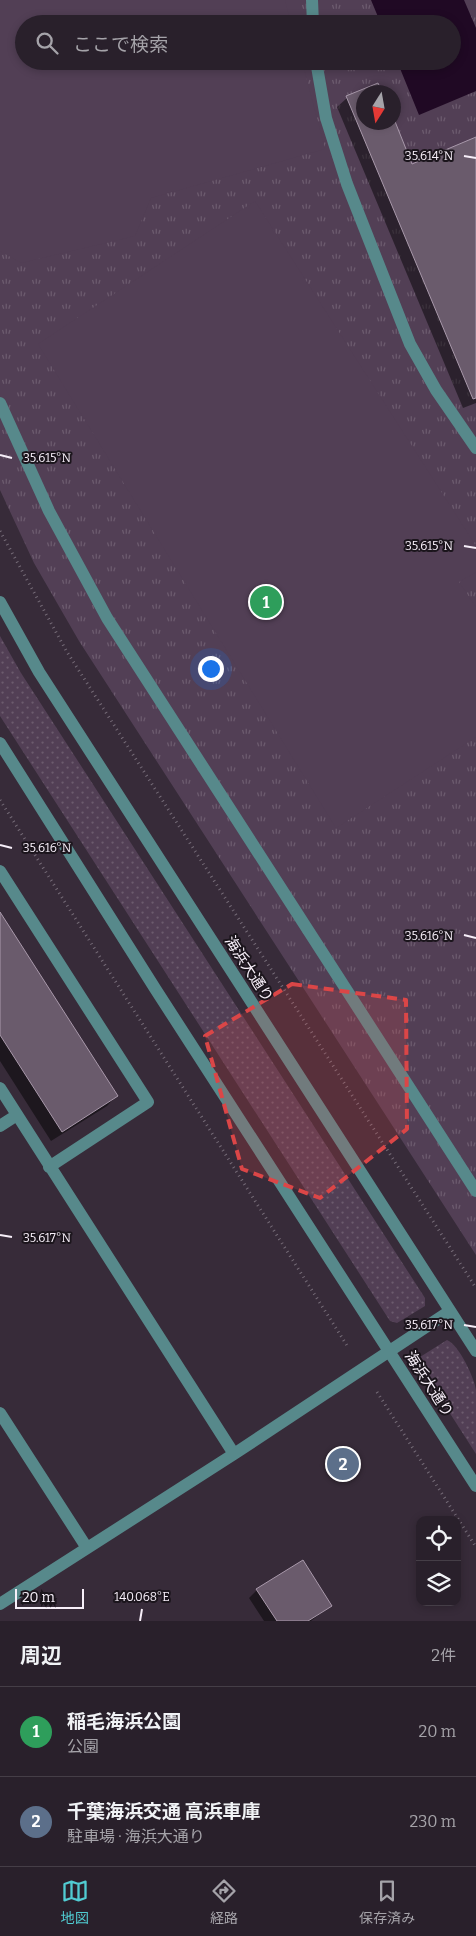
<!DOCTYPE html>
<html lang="ja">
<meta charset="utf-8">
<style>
body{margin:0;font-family:Bitter,"Noto Sans JP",serif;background:#312833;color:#f1f3f6}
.controls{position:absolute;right:15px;bottom:15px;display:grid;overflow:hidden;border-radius:10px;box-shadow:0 2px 8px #0003}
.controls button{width:45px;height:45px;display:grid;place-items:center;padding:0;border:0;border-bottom:1px solid #453e47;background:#29202b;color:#f1f3f6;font:25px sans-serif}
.compass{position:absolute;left:356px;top:85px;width:45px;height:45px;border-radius:50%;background:#29202b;box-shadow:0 2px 8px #0003;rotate:191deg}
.scale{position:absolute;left:15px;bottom:12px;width:69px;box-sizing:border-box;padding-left:5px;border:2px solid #f7eff9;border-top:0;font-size:14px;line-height:18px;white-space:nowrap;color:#f7eff9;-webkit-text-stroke:4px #1b151c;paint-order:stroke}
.you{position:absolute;left:210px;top:668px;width:18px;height:18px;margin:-12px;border:4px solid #fff;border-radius:50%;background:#1a73e8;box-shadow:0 0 0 8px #1a73e833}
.badge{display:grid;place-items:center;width:32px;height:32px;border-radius:50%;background:#51ccd2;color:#fff;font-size:16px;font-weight:700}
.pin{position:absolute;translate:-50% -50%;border:2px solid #fff;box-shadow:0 1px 5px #0006}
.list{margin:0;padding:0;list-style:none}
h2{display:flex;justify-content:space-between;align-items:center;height:65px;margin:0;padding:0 20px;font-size:21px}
h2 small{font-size:16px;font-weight:400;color:#a5a3a9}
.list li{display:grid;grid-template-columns:32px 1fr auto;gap:15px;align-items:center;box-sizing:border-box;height:90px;padding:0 20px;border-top:1px solid #453e47}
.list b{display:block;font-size:19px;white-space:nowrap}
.list p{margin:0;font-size:16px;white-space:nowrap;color:#a5a3a9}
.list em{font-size:16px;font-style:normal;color:#a5a3a9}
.icon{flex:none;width:28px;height:28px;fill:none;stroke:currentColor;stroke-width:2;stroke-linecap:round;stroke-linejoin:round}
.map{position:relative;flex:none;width:476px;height:1621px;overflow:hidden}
.search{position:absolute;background:#29202b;box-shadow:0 2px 8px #0003;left:15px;right:15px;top:15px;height:55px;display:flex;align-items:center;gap:12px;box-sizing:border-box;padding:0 18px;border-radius:28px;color:#a5a3a9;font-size:19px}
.sheet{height:245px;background:#29202b}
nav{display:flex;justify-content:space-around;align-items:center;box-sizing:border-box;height:70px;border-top:1px solid #453e47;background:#29202b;font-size:14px;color:#a5a3a9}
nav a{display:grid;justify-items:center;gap:2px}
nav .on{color:#51ccd2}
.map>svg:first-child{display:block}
</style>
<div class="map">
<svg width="476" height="1621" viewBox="0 0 476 1621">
<defs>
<pattern id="grass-dots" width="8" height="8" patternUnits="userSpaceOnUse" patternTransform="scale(1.25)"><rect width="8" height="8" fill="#523f55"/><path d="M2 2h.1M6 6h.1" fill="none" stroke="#6c5b6e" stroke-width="1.8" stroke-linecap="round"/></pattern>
<pattern id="park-tufts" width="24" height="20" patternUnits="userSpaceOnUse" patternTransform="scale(1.25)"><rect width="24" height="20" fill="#523f55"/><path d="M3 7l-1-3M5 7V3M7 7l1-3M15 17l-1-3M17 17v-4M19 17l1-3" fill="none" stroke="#6c5b6e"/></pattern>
</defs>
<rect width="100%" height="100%" fill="#372b39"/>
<!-- grass -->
<path fill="url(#grass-dots)" d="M0 636 21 673 425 1298V1306L397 1323 390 1321 0 716Z
M447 1340C459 1345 474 1377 476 1390 476 1411 476 1433 476 1454L419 1365 418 1361 420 1357Z"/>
<!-- park -->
<path fill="url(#park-tufts)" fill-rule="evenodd" d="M0 0H476V1255L79 641 34 563 0 490ZM24 24H452V61H24ZM364 92H394V122H364Z"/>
<!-- pitch -->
<path fill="#523f55" d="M0 0H285L291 24H24V61H302L325 149 151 198 135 236 21 263 0 251Z
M255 201 476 546V572L459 582 476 607V737L336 828 38 344Z"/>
<!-- water -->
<path fill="#200924" d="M371 0H464L476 28V91L419 115 397 61H452V24H381Z"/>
<!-- shadow -->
<path fill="#0007" d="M378 85 381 92H364V122L412 165 476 139V403L463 408 337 107 347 98Z
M0 914 116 1096 107 1106 51 1141 0 1061Z
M257 1590 330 1606 311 1621H264L249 1598Z"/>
<!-- building -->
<path fill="#6a5b6c" stroke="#a999ab" d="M378 83 382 92H364V122H394V119L412 164 476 137V398L473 399 346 96Z
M0 912 118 1096 62 1132 0 1035Z
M303 1560 332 1606 308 1621H277L256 1589Z"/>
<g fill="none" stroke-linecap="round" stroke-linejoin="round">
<!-- path -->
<path stroke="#766c78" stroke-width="3" stroke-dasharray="1 4" stroke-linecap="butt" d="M0 531 67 652 476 1288
M0 800 348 1347
M377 1392 476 1547"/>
<!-- minor -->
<path stroke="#57898b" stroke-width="12" d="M312 0 313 24
M316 61 326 118 347 184 410 344 436 390 476 448
M0 403 49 511 107 618 476 1191
M0 602 39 672 476 1351
M0 743 156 990 476 1486
M0 871 148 1102 49 1167
M0 1088 234 1454
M0 1126 17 1115
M0 1413 87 1548
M0 1604 234 1454 450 1311"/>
</g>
<!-- marked area -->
<path fill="#db4647" fill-opacity="0.2" stroke="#db4647" stroke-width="4" stroke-dasharray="10 6" stroke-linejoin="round" d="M292 984 406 1000 407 1129 320 1198 242 1169 205 1036Z"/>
<!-- ticks -->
<path fill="none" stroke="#f7eff9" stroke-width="2" d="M464 156 476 158M0 455 12 458M464 546 476 548M0 845 12 848M464 935 476 938M0 1235 12 1237M464 1325 476 1327M140 1621 142 1609"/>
<g text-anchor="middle" stroke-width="4" stroke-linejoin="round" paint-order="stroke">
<!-- street labels -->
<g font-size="15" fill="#f7eff9" stroke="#1b151c">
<text transform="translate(249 969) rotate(57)" y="5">海浜大通り</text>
<text transform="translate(429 1384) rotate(57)" y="5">海浜大通り</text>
</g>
</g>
<g font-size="12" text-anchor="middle" fill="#f7eff9" stroke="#1b151c" stroke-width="4" stroke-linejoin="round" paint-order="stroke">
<text x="429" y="160">35.614°N</text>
<text x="47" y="462">35.615°N</text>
<text x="429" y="550">35.615°N</text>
<text x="47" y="852">35.616°N</text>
<text x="429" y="940">35.616°N</text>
<text x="47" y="1242">35.617°N</text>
<text x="429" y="1329">35.617°N</text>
<text x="142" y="1601">140.068°E</text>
</g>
</svg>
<div class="controls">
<button><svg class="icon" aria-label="locate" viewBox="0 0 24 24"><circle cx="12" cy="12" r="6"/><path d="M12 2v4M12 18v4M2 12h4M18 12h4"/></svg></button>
<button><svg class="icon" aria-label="layers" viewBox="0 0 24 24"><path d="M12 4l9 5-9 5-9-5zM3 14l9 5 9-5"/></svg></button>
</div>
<svg class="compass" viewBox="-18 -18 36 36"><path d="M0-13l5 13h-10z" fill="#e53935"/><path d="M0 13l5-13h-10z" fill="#a5a3a9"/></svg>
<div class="scale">20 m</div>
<div class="you"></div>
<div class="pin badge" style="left:266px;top:602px;background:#2e9e5b">1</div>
<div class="pin badge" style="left:343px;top:1464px;background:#5c6f8a">2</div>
<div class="search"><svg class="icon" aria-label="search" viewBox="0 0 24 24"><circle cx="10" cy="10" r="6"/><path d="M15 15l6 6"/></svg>ここで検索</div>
</div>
<section class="sheet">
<h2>周辺<small>2件</small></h2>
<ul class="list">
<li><span class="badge" style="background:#2e9e5b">1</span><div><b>稲毛海浜公園</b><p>公園</p></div><em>20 m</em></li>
<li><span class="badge" style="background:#5c6f8a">2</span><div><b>千葉海浜交通 高浜車庫</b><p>駐車場 · 海浜大通り</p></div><em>230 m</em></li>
</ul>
</section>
<nav>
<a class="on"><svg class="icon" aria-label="map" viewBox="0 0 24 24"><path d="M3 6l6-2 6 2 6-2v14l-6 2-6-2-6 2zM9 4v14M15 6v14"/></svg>地図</a>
<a><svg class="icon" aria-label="directions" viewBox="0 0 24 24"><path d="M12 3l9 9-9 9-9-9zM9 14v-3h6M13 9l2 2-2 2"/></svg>経路</a>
<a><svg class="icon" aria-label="saved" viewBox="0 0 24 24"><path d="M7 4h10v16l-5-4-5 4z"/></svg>保存済み</a>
</nav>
